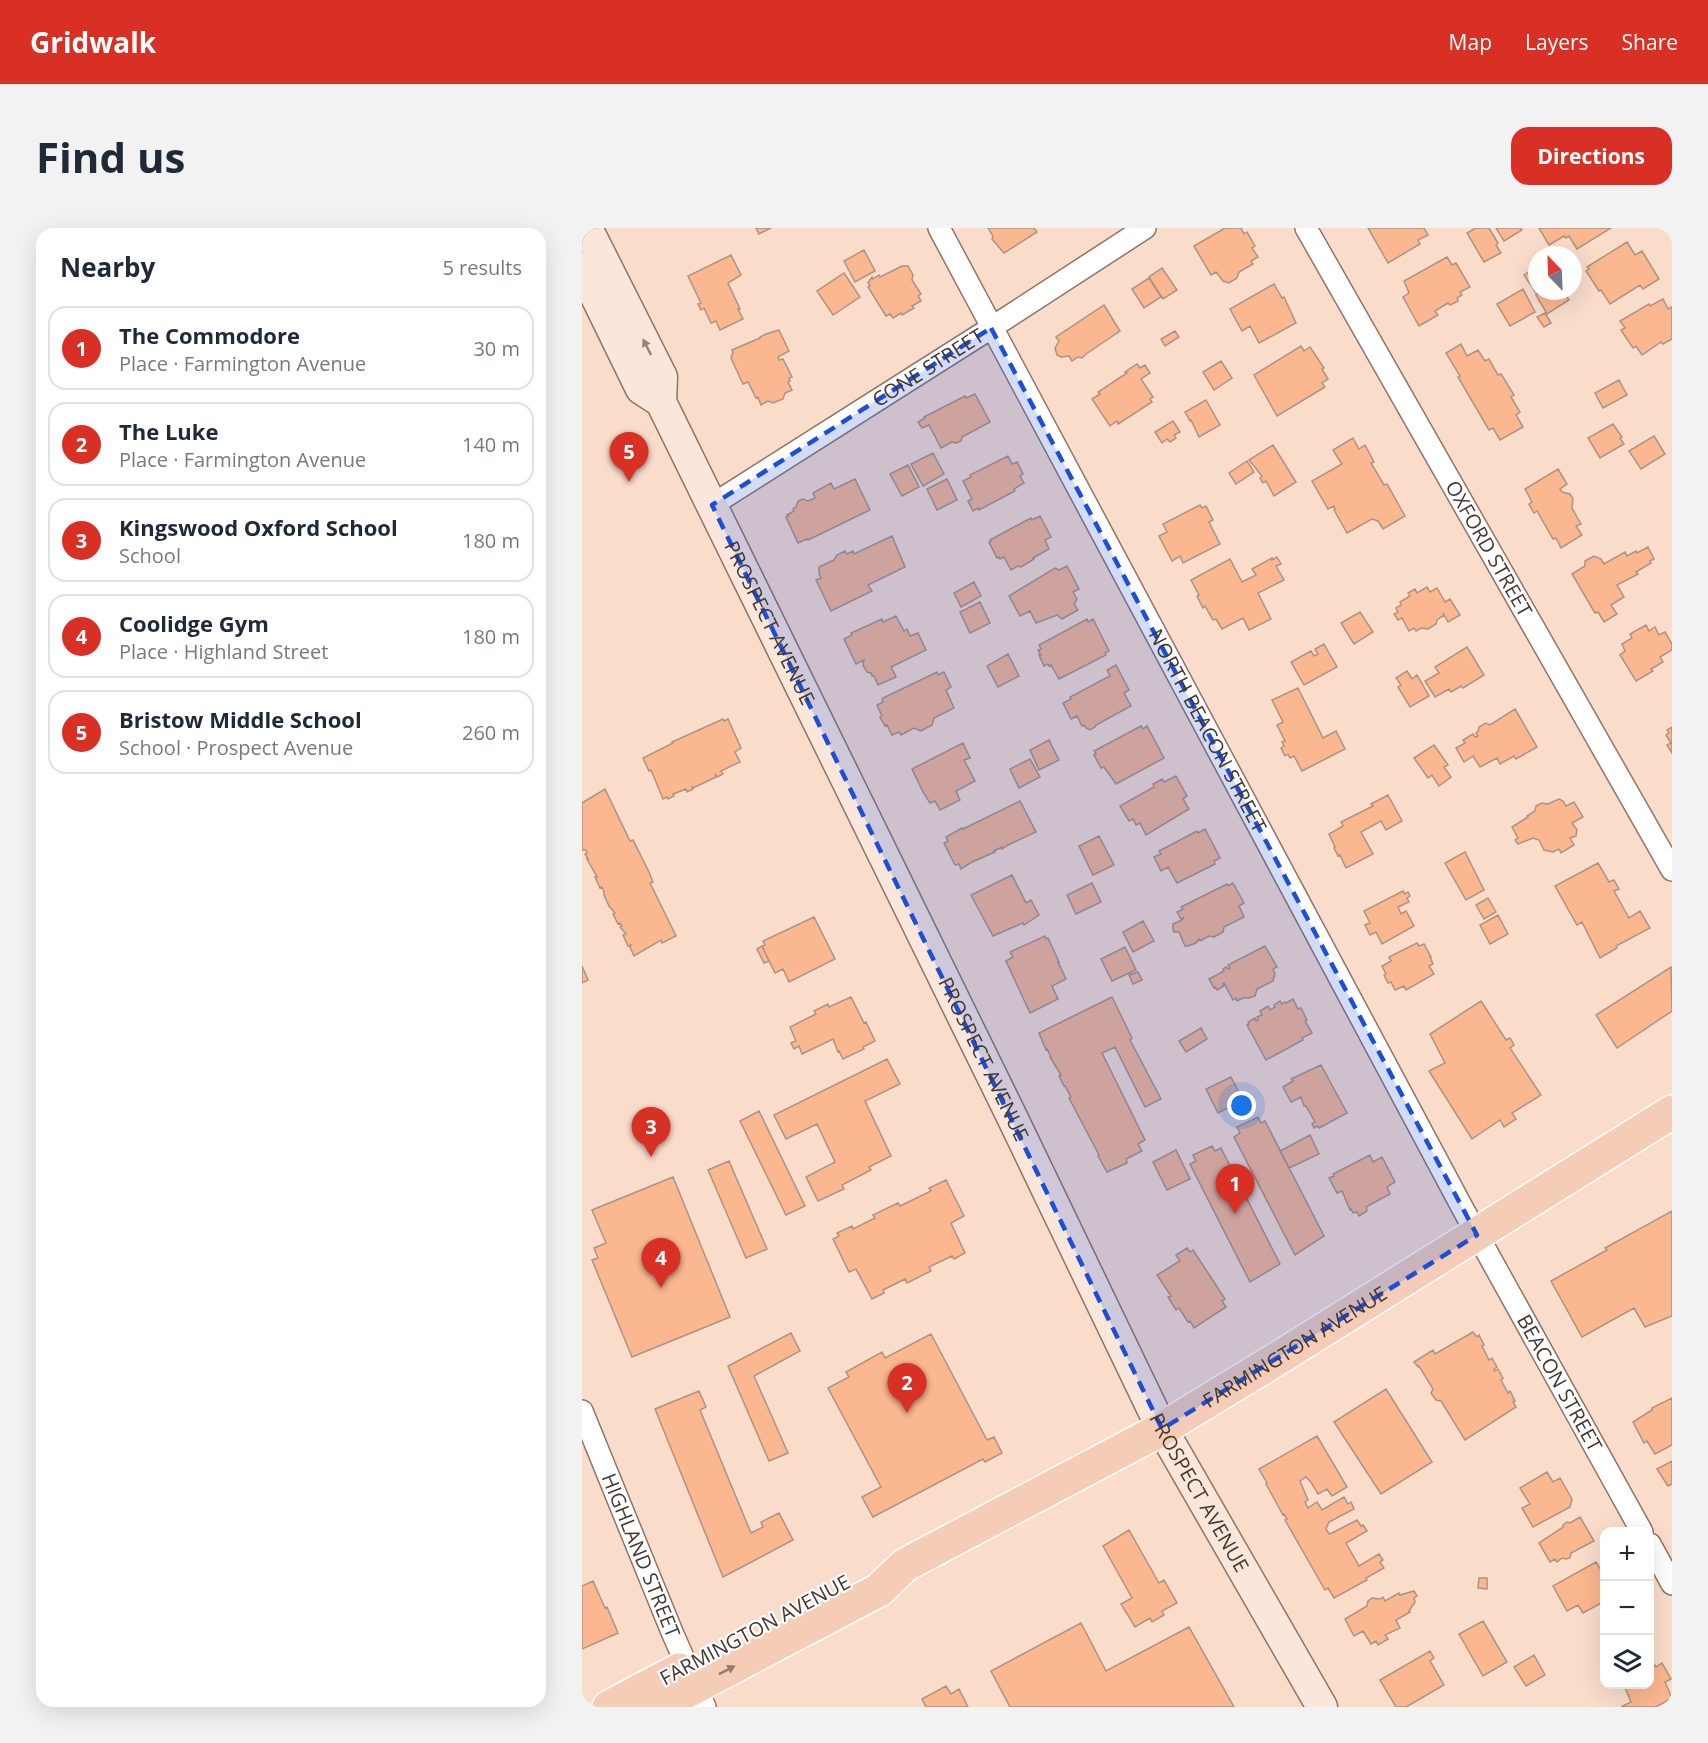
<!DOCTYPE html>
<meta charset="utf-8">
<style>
body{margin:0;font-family:"Open Sans",sans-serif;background:#f2f2f3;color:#1f2937}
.controls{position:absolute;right:18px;bottom:18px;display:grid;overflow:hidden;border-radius:12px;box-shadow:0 6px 24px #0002}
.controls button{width:54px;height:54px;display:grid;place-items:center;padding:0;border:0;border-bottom:2px solid #e0e1e3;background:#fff;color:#1f2937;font:30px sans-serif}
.compass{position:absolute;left:946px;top:18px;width:54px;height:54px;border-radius:50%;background:#fff;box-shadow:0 6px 24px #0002;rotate:337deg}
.you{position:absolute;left:660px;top:878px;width:21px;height:21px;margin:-15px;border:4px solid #fff;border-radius:50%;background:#1a73e8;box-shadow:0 0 0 9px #1a73e833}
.badge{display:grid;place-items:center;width:39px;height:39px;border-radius:50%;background:#d93025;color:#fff;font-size:20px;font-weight:700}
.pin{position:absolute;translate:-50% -50px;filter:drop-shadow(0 2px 3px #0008)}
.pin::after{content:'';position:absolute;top:32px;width:21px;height:18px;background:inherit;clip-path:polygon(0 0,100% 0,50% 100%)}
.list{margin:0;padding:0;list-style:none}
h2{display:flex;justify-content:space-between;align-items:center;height:78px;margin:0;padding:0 24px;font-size:26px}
h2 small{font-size:20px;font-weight:400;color:#747a83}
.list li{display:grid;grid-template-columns:39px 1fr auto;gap:18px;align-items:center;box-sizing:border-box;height:84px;margin:0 12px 12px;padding:0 12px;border:2px solid #e0e1e3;border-radius:18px}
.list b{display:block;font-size:22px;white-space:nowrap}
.list p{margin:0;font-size:20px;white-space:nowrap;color:#747a83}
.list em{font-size:20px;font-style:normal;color:#747a83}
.icon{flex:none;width:33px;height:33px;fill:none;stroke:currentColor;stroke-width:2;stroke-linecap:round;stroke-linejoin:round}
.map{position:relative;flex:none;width:1090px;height:1479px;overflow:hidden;border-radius:18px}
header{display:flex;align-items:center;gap:36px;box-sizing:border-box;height:84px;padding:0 30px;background:#d93025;color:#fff}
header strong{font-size:28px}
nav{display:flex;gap:33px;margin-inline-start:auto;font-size:21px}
.intro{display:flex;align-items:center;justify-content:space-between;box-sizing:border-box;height:144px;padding:0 36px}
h1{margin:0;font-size:42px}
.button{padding:15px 27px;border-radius:18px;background:#d93025;color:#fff;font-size:21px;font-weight:700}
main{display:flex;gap:36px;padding:0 36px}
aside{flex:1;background:#fff;border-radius:18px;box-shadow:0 6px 24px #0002}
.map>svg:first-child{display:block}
</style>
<header>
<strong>Gridwalk</strong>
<nav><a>Map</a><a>Layers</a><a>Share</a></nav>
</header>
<div class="intro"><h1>Find us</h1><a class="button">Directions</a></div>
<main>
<aside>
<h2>Nearby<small>5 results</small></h2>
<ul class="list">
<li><span class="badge">1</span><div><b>The Commodore</b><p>Place · Farmington Avenue</p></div><em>30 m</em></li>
<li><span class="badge">2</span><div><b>The Luke</b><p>Place · Farmington Avenue</p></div><em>140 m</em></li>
<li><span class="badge">3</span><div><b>Kingswood Oxford School</b><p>School</p></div><em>180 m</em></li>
<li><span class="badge">4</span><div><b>Coolidge Gym</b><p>Place · Highland Street</p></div><em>180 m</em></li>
<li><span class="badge">5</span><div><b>Bristow Middle School</b><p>School · Prospect Avenue</p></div><em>260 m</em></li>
</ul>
</aside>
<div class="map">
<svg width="1090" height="1479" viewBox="0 0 1090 1479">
<rect width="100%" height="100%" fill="#fadccb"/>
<!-- building -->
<path fill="#fbb78f" stroke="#ae9282" stroke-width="1.5" d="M174 0H189L177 6Z
M406 0H452L455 4 422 25 410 11 411 8Z
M643 0H659L662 6 665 4 673 18 670 20 676 29 669 33 671 36 657 44 655 50 647 55 641 53 634 44 629 47 612 18Z
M786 0H842L846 7 836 12 838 16 806 35Z
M894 0H907L916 15 914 17 919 25 902 34 885 5Z
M914 0H939L940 2 922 13Z
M957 0H1029L995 21 987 8 984 10 982 8 967 17Z
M1045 14 1053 27 1060 23 1077 51 1061 61 1058 57 1028 76 1019 62 1017 63 1004 43 1007 41 1005 39Z
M282 22 293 43 273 54 262 33Z
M149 27 159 47 146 55 158 81H156L161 91 138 102 134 93 129 95 122 80 119 82 116 76 119 75 106 48Z
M865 29 870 37 874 35 888 59 878 64 880 67 875 70 876 73 868 77 866 75 853 83 856 87 837 98 821 69 827 65 822 53Z
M320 38H326L331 47 330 52 339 66 336 68 339 73 330 78 332 80 320 87 319 85 311 90 308 86 304 88 286 59 288 58 286 55 290 49 291 51 297 47 298 49Z
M955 38V63H957L954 65 942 47Z
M580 40 595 62 581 71 567 49Z
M262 45 278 69 251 87 235 63Z
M567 50 579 69 562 80 550 61Z
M692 56 700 70 702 69 714 95 677 115 668 98 660 103 648 81Z
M941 61 953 84 928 98 915 76Z
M960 63H981L987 72 965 86 954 67Z
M1081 71 1086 81 1089 79 1090 81V111L1081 116 1079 114 1060 127 1054 118 1051 120 1039 102 1043 100 1038 93 1067 76 1068 78Z
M522 77 538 103 504 126 500 130 496 129 490 133 487 128 479 129 475 127 473 120 477 113 474 109Z
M963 85 969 95 962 99 955 89Z
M197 102 207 123 196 129 197 132 201 131 210 149 207 150 208 153 206 154 210 162 203 165 201 171 191 175 186 173 179 177 176 169 174 170 166 154 161 156 149 130 151 124 150 122 178 110V109L184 106Z
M593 103 597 109 583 118 579 111Z
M879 116 885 128 896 122 903 133 907 131 916 147 919 146 932 167 929 169 938 184 934 187 941 199 918 212 911 200 907 202 876 149 878 148 864 125Z
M719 118 722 123 728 119 742 140 740 141 746 151 740 155 743 159 695 188 672 147Z
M639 133 650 150 632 162 621 144Z
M555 136 558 140 563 137 568 145 559 151 571 169 568 171 570 174 536 196 535 193 528 198 510 171 518 166 516 164 545 145 543 144Z
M1037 152 1045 167 1021 180 1013 165Z
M393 166 408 194 380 209 379 213 374 215 370 214 359 220 347 197 340 200 336 194 343 190 342 189 383 168 384 170Z
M624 172 638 197 617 209 609 192 608 193 603 184Z
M591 193 598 204 592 207 594 210 588 214 585 211 580 215 573 204Z
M1031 196 1040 209 1038 210 1042 216 1018 230 1006 210Z
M1072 208 1083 226 1059 241 1047 223Z
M771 210 777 221 783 217 792 234 789 235 802 257 805 256 823 288 801 301 796 293 790 291 765 305 752 282 753 281 752 278 746 281 730 253 760 236 751 222Z
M691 217 714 254 692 268 684 253 681 255 678 250 680 248 667 232Z
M351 225 362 246 341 258 329 236Z
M426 228 430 236 435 234 441 246 438 248 442 255 432 261 433 263 397 282 396 280 391 283 386 273 390 271 381 253 389 249 388 247Z
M665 233 672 244 654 256 647 245Z
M326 237 337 259 320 268 308 246Z
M976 241 985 256 978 261 980 264 988 266 991 271 990 280 999 296 994 298 1000 307 979 320 974 310 971 311 955 283 952 285 947 276 950 274 943 261Z
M273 251 288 282 226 312 225 311 216 315 204 289 206 288 205 287 212 283 211 281 214 279 216 273 221 271 226 273 233 270 231 265 249 255 252 261Z
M365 251 375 272 355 282 345 261Z
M618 277 620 280 624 278 631 292 627 294 638 316 601 335 598 328 590 333 577 308 585 304 581 296Z
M458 288 469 309 463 312 467 321 451 330 452 331 439 339 436 338 429 342 422 329 418 331 417 329 415 330 407 314 409 313 408 312 449 290 450 292Z
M310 308 323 339 286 357 290 363 249 383 234 352 239 350 237 346V339L252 332 255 327 263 323 265 326 271 323 272 326Z
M1066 319 1072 331 1068 333 1069 335 1054 344 1056 346 1035 357 1042 369 1029 377 1035 386 1022 394 1016 384 1013 385 990 346 1003 338V333L1012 328 1019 331 1022 336 1043 324 1045 328 1054 323 1055 325Z
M695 329 699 336 694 338 702 352 676 365 689 391 667 402 661 390 640 401 634 391 631 392 623 378 621 380 615 368 617 367 609 352 648 331 660 354 674 347 670 341 690 330V332Z
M485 338 497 361 491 364 495 371 492 376 496 382 480 391 475 387 454 395 448 383 438 388 427 368 473 340 477 342Z
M392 354 399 368 379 379 372 365Z
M845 359 848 364 855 360 863 374 868 371 878 387 866 394 861 385 862 387 855 392 854 396 846 401 839 400 834 403 832 400 827 403 820 390 816 392 812 386 816 384 814 380 819 377 818 374 828 368 826 365 833 361 835 365Z
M398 374 408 395 388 405 378 384Z
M778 384 791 404 772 416 759 395Z
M314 388 322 403 325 401 328 408 336 405 344 422 309 439 314 449 296 457 292 448H290L289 445 285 444 281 437 282 432 274 436 262 411 270 407 269 405 300 391 301 394Z
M505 391 506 394 511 391 527 423 523 425 524 427 477 451 469 437 467 438 466 436 462 438 457 427H459L456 422 459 421 457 417Z
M1064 397 1067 403 1073 399 1077 407 1083 404 1090 416V422L1078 429 1081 434 1069 441 1071 443 1054 453 1038 427 1043 423 1040 416 1050 410 1048 406Z
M742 416 755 439 722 457 709 434 729 423 732 428 736 426 733 421Z
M885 419 902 447 881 460 879 458 869 464 867 461 853 469 843 453 857 445 853 439Z
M426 426 437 448 416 459 405 438Z
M534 437 547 462 542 465 549 478 514 497 513 499 508 502 504 500 502 497 500 498 495 488 489 491 481 475 489 471 488 469 528 448 525 442Z
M825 443 830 451 835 447 847 468 828 479 816 459 819 457 814 450Z
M355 444 356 447 362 444 369 459 364 462 372 480 352 490 350 497 339 503 332 500 319 507 317 504 310 507 305 497 303 498 298 489 300 488 295 477 301 474 300 472 301 470Z
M716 460 741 510 754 503 763 521 720 543 712 528 708 530 706 526 703 528 699 520 702 518 700 514 703 513 695 497 701 494 690 472Z
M933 481 955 519 934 531 932 528 918 536 915 530 898 539 891 528 882 534 874 520 883 515 881 512 891 506 893 509 896 508 894 505 896 503 897 499 904 495 908 497Z
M141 491 142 493 146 491 159 520 153 524 158 534 139 543 141 546 135 549 133 546 134 549 111 560 110 558 111 561 105 564 104 561 91 566 92 568 86 571 85 569 81 571 69 542 67 543 61 530 91 515 90 514Z
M559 498 561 501 565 498 582 530 534 556 522 539 519 540 512 527 514 526 512 523Z
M1090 499V525L1085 517 1089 515 1084 507 1087 505 1085 502Z
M467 512 477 532 457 542 448 522Z
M381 515 388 530 382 532 393 553 374 563 378 572 358 582 353 573 348 575 341 564 330 541Z
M852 517 866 537 862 539 869 549 857 558 850 547 846 550 832 530Z
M448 531 458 549 437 560 428 541Z
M594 548 605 568 601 571 607 581 564 607 558 595 554 597 551 591 547 593 538 578 572 559 571 556 580 551 582 554Z
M23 561 48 613 51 612 67 644 71 654 68 655 94 708 80 715 79 712 52 728 48 719 49 717 46 718 41 707 44 706 38 699 40 698 38 695 36 696 31 686 33 685 27 678 22 667V664L20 659 18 660 13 649H15L5 631H6L3 626 5 625 4 622H0V575Z
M806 567 820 593 804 602 799 593 779 604 791 626 764 640 758 627 756 628 752 620 753 619 747 606 761 598 759 594 791 578 789 576Z
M977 571 981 573 984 578 992 574 1001 589 990 595 995 602 994 608 988 610 992 617 979 625 977 621 971 624 962 622 957 612 951 610 936 616 933 612 936 610 930 599 946 589 945 588 953 583 954 578 960 575 966 576Z
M438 573 454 604 426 617 420 621V619L412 623 413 624 390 634 379 641 377 636 373 637 362 615 366 613 364 609 380 600 381 601Z
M623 601 638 630 632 633 633 636 595 655 586 639 579 643 572 629 579 626 577 623 615 603 616 605Z
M517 608 532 637 511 647 497 618Z
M883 624 902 662 884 672 863 635Z
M1016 635 1027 654 1032 652 1037 661 1032 663 1047 690 1058 683 1068 700 1034 718 1035 720 1018 730 1000 694 995 697 973 658Z
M430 647 444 675 449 672 457 687 442 697 441 695 411 708 389 667Z
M510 655 519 674 494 686 485 667Z
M651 655 662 675 657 678 662 689 642 699 641 704 632 709 627 708 618 713 617 711 614 715 606 718H603L597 704H592L591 701V696L600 692 602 689 599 691 595 684 601 681 599 679 645 656 646 658Z
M821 663 823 666 826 664 828 668 825 670 827 674 816 679 819 686 824 683 832 698 800 716 794 704 788 707 783 697 788 695 782 683Z
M906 670 914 684 902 691 894 677Z
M916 687 926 706 908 716 898 697Z
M232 689 253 731 207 754 201 741 193 745 180 718 183 717 181 713Z
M561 693 572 713 551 724 541 704Z
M463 708 464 711 466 710 477 734H476L484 751 470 758 476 771 448 785 424 733 431 729 428 724Z
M835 715 837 718 842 716 849 729H848L851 736 847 738 852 746 824 762 822 758 813 762 809 754 806 755 802 747 804 746 800 738 809 733 807 729Z
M180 718 187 733 182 735 175 721Z
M683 718 695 739 691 741 693 746 691 753 675 761 673 768 667 770H661L655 773 654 770 651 772 642 755 641 756 642 758 635 762 633 759 632 760 627 751 642 743 641 741 644 739 646 741 648 740 646 737Z
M543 719 554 742 530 753 519 731Z
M0 738 6 752 0 755Z
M1089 739 1090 783 1035 820 1014 787Z
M556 744 560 752 551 756 547 747Z
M269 769 282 795 284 794 293 813 281 819 282 821 261 831 257 823 256 824 251 811 220 826 217 818 212 821 209 815 214 813 208 799 234 786 232 783 246 776 247 779Z
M530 769 550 810 548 812 579 871 563 879 533 819 520 825 563 912 556 916 560 923 544 931 545 935 525 944 516 928 517 927 487 870 489 869 483 858H482L477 848 479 847 468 829H469L465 821 464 822 457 805Z
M711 771 716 781 719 780 725 792 723 793 730 805 720 810 721 812 684 832 665 797 667 796 666 794 673 790 674 793 676 792 675 789 680 787 678 783 686 778 688 782 693 779 692 777 698 773 700 776 703 774 704 775Z
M899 773 924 812 928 810 932 817 928 820 959 867 930 885 934 891 922 899 918 892 890 911 847 843 863 835 848 806Z
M619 800 625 811 604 824 597 813Z
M305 831 318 856 283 873 309 928 287 939 289 942 260 957 262 961 236 973 224 949 253 934 235 896 204 911 192 887Z
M739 837 765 885 737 900 735 898 732 900 730 896 733 894 724 878H722L719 869 709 874 701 859 711 853 709 851Z
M649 849 661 872 636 885 624 861Z
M177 883 223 978 204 987 158 893Z
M676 889 679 895 683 893 742 1008 713 1027 652 909 658 905 655 899Z
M728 907 737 926 707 940 698 923Z
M630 918 633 923 639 920 698 1036 668 1054 608 936 614 933 611 927Z
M594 922 608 951 585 962 571 934Z
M788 927 791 934 800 929 813 954 805 959 808 966 784 979 785 983 777 988 775 984 771 985 769 981 768 982 760 963 755 965 747 950 752 948 751 946Z
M147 933 185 1021 164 1030 126 942Z
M91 949 148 1089 50 1129 10 1032 16 1030 12 1020 24 1015 10 982Z
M364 952 382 988 369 995 383 1025 372 1031 370 1028 347 1039 349 1043 325 1055 323 1051 301 1062 302 1065 290 1071 274 1041 267 1044 251 1011 257 1008 255 1005 270 998 271 1001 293 990 291 987 316 975 318 978 349 963 347 960Z
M1090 983V1088L1063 1099 1052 1080 1000 1109 969 1053 1025 1022 1023 1020Z
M605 1020 608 1024 611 1022 643 1071 640 1073 644 1079 612 1100 608 1093 606 1094 597 1080 594 1082 586 1069 589 1068 575 1047 598 1033 594 1027Z
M891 1104 895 1109 897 1107 902 1117 900 1118 907 1132 910 1130 915 1139 912 1141 913 1143 916 1141 921 1150 919 1152 926 1165 928 1163 933 1173 931 1174 934 1179 883 1212 859 1173 854 1172 849 1165 851 1161 837 1138 836 1139 832 1134 851 1122 853 1126Z
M209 1105 218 1123 172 1148 206 1225 187 1233 146 1138Z
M349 1106 405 1212 412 1209 420 1225 403 1234 401 1231 291 1289 280 1269 299 1259 246 1160 267 1149 264 1144 300 1124 303 1130Z
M804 1161 850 1234 799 1266 752 1194Z
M117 1163 124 1179 118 1182 169 1305 181 1299 179 1294 197 1285 211 1312 141 1349 73 1181Z
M1090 1170V1217L1073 1226 1065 1213 1062 1215 1051 1194 1070 1182V1180Z
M735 1208 765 1259 750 1268 745 1261 736 1266 729 1254 724 1249 718 1253 726 1272 723 1274 726 1280 735 1274 740 1282 762 1269 766 1276 769 1274 772 1281 747 1294 744 1301 747 1306 752 1304 775 1292 779 1298 781 1297 785 1303 764 1315 777 1338 797 1326 801 1332 798 1334 802 1340 784 1350 785 1352 752 1370 746 1360 743 1362 703 1292 705 1291 702 1286 701 1287 684 1256 685 1255 677 1241Z
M1090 1233V1256L1086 1258 1075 1241Z
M965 1244 971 1254 978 1250 990 1271 988 1279 951 1299 940 1280 948 1276 938 1260Z
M998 1289 1012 1313 989 1325 988 1330 984 1331 980 1330 975 1334 973 1331 968 1334 957 1315 981 1299V1297L985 1294 988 1295Z
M547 1302 577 1355 582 1352 595 1375 580 1383 582 1387 570 1394 568 1390 553 1399 539 1376 550 1370 521 1318Z
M1014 1334 1019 1342 1023 1340V1374H1021L1001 1385 996 1377 985 1383 971 1358Z
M897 1350H905V1361L896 1360Z
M11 1353 23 1380 25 1379 36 1405 0 1421V1358Z
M832 1363 835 1368 832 1370 833 1374 827 1383 828 1384 814 1392 818 1400 803 1407 806 1411 796 1417 794 1413 789 1416 781 1403 772 1408 763 1391 785 1378 786 1373 790 1370 798 1371 801 1369 803 1373 817 1365 818 1367Z
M901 1393 925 1434 901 1448 877 1406Z
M499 1395 524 1443 607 1399 652 1479H428L409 1443Z
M848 1423 852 1430 848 1433 862 1457 824 1479H814L798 1452Z
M952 1427 963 1447 944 1458 932 1439Z
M1080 1435 1089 1451 1083 1454 1090 1470 1074 1479H1039L1049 1474 1042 1457 1068 1456V1439L1072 1436 1074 1439Z
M364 1458 369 1466 377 1461 386 1479H344L340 1471Z"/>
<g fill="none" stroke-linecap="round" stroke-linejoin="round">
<!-- street casing -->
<g stroke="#907566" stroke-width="24">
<g id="street">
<path id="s1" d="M357 0 881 981 1060 1304"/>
<path id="s2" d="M724 0 1090 642"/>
<path id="s3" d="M130 277 409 100 563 0"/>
<path id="s4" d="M0 1183 90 1404 123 1479"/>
<path d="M1068 1316 1090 1356"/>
</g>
</g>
<!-- secondary casing -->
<g stroke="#907566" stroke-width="33">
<g id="secondary">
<path id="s5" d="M5 0 80 149 79 174 430 889 580 1201 740 1479"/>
<path d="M0 40 59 161 79 174"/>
</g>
</g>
<!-- primary casing -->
<g stroke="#fff" stroke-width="36">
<g id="primary">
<path d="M27 1479 97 1442"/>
<path id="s6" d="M75 1479 297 1362 323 1337 580 1201 698 1129 1090 884"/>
</g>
</g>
<!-- street -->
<use href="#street" stroke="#fff" stroke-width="21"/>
<!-- secondary -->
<use href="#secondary" stroke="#fae6db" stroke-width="30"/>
<!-- primary -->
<use href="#primary" stroke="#f5cdb6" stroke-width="33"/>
</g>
<!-- one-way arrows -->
<defs><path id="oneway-solid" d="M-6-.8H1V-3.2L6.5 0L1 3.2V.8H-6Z" transform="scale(1.5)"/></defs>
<use fill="#95867d" href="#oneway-solid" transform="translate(65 119) rotate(-117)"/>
<use fill="#937b6d" href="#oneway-solid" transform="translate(145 1442) rotate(-27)"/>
<!-- marked area -->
<path fill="#1d4ed8" fill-opacity="0.2" stroke="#1d4ed8" stroke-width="4.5" stroke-dasharray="12 8" stroke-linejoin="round" d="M409 100 895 1007 580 1201 130 277Z"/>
<g text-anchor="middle" stroke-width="4.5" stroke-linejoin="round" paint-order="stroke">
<!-- street labels -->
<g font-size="20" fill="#433831" stroke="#fff">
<text dy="7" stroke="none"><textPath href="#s3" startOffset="256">CONE STREET</textPath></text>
<text dy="7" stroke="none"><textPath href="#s2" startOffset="369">OXFORD STREET</textPath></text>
<text dy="7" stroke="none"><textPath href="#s5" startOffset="438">PROSPECT AVENUE</textPath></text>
<text dy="7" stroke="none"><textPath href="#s1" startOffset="570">NORTH BEACON STREET</textPath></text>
<text dy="7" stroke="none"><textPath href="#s5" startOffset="924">PROSPECT AVENUE</textPath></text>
<text dy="7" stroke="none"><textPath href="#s6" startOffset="734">FARMINGTON AVENUE</textPath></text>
<text dy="7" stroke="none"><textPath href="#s1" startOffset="1311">BEACON STREET</textPath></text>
<text dy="7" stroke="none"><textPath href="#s5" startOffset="1408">PROSPECT AVENUE</textPath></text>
<text dy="7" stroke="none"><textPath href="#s4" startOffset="156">HIGHLAND STREET</textPath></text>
<text transform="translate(173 1402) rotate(-28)" y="7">FARMINGTON AVENUE</text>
</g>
</g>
</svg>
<div class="controls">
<button>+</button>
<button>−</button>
<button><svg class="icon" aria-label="layers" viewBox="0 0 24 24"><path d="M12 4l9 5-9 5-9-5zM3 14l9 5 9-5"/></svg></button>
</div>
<svg class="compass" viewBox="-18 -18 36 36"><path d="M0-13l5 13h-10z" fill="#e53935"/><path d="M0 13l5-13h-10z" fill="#747a83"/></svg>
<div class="you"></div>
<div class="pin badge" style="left:653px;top:986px">1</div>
<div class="pin badge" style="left:325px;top:1185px">2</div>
<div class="pin badge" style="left:69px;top:929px">3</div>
<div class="pin badge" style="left:79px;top:1060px">4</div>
<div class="pin badge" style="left:47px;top:254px">5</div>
</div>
</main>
